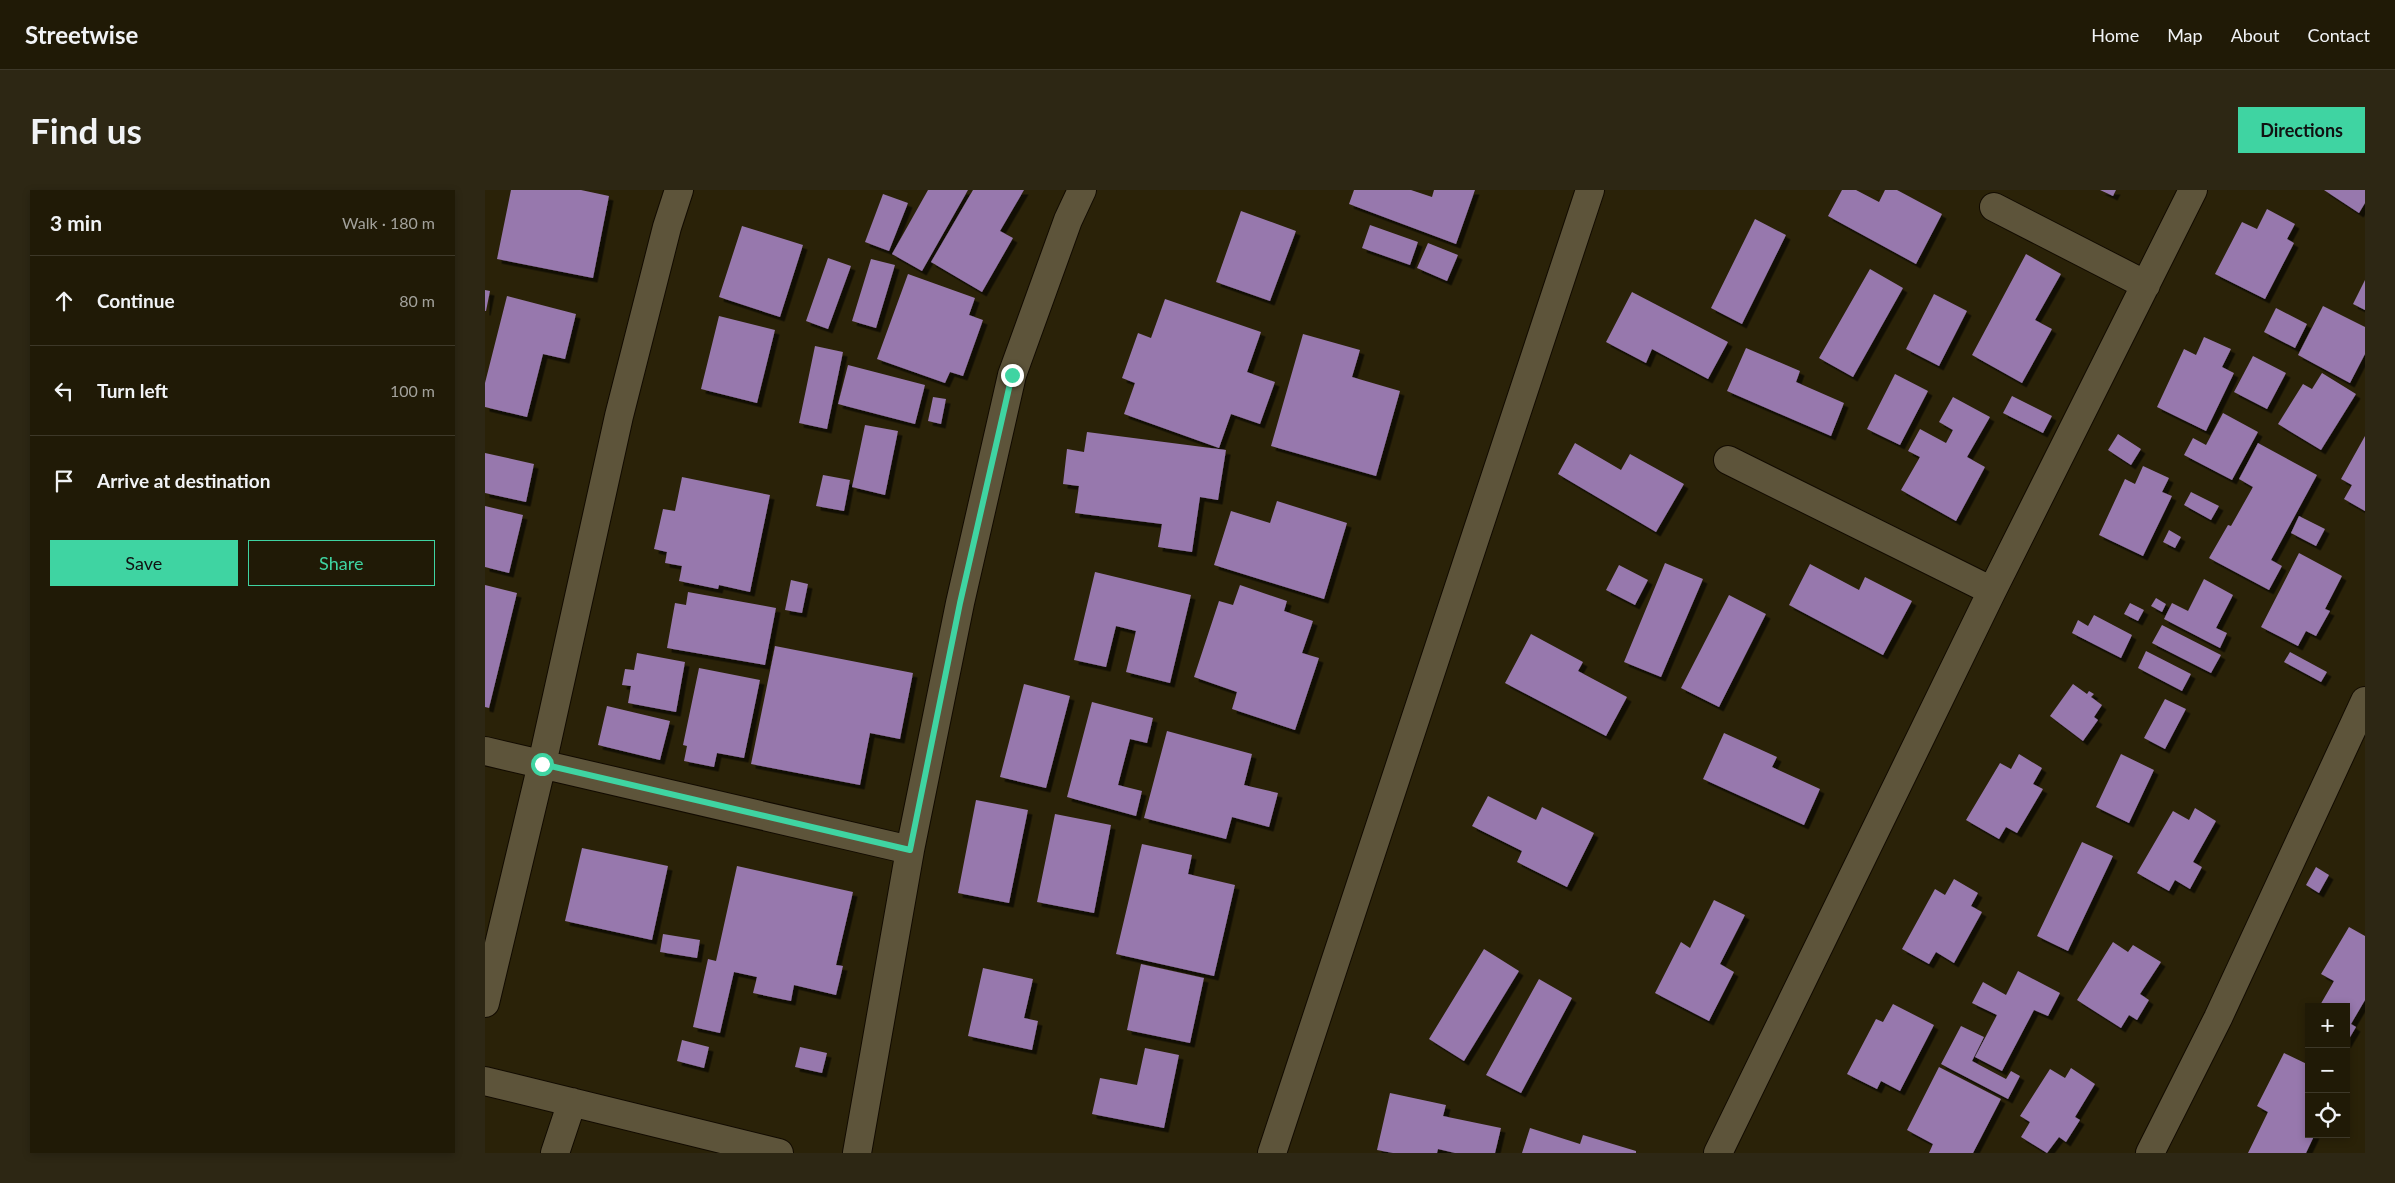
<!DOCTYPE html>
<meta charset="utf-8">
<style>
body{margin:0;font-family:Lato,sans-serif;background:#2d2714;color:#f1f3f6}
.controls{position:absolute;right:15px;bottom:15px;display:grid;overflow:hidden;border-radius:0px;box-shadow:0 2px 8px #0003}
.controls button{width:45px;height:45px;display:grid;place-items:center;padding:0;border:0;border-bottom:1px solid #3d3828;background:#201a06;color:#f1f3f6;font:25px sans-serif}
.stop{position:absolute;width:15px;height:15px;margin:-11px;border:4px solid #3fd4a2;border-radius:50%;background:#fff}
.stop.end{background:#3fd4a2;border-color:#fff;box-shadow:0 1px 5px #0008}
.list{margin:0;padding:0;list-style:none}
h2{display:flex;justify-content:space-between;align-items:center;height:65px;margin:0;padding:0 20px;font-size:21px}
h2 small{font-size:16px;font-weight:400;color:#a2a19b}
.list li{display:grid;grid-template-columns:32px 1fr auto;gap:15px;align-items:center;box-sizing:border-box;height:90px;padding:0 20px;border-top:1px solid #3d3828}
.list b{display:block;font-size:19px;white-space:nowrap}
.list em{font-size:16px;font-style:normal;color:#a2a19b}
.actions{display:flex;gap:10px;padding:15px 20px}
.actions a{flex:1;padding:11px 0;border:1px solid #3fd4a2;border-radius:0px;text-align:center;font-size:18px;color:#3fd4a2}
.actions .main{background:#3fd4a2;color:#111}
.icon{flex:none;width:28px;height:28px;fill:none;stroke:currentColor;stroke-width:2;stroke-linecap:round;stroke-linejoin:round}
.map{position:relative;flex:none;width:1880px;height:963px;overflow:hidden;border-radius:0px}
header{display:flex;align-items:center;gap:30px;box-sizing:border-box;height:70px;padding:0 25px;background:#201a06;border-bottom:1px solid #3d3828}
header strong{font-size:24px}
nav{display:flex;gap:28px;margin-inline-start:auto;font-size:18px}
.intro{display:flex;align-items:center;justify-content:space-between;box-sizing:border-box;height:120px;padding:0 30px}
h1{margin:0;font-size:35px}
.button{padding:12px 22px;border-radius:0px;background:#3fd4a2;color:#111;font-size:18px;font-weight:700}
main{display:flex;gap:30px;padding:0 30px}
aside{flex:1;background:#201a06;border-radius:0px;box-shadow:0 2px 8px #0003}
.map>svg:first-child{display:block}
</style>
<header>
<strong>Streetwise</strong>
<nav><a>Home</a><a>Map</a><a>About</a><a>Contact</a></nav>
</header>
<div class="intro"><h1>Find us</h1><a class="button">Directions</a></div>
<main>
<aside>
<h2>3 min<small>Walk · 180 m</small></h2>
<ul class="list">
<li><svg class="icon" aria-label="ahead" viewBox="0 0 24 24"><path d="M12 20V5M6 11l6-6 6 6"/></svg><div><b>Continue</b></div><em>80 m</em></li>
<li><svg class="icon" aria-label="left" viewBox="0 0 24 24"><path d="M17 20v-9H6M10 6l-5 5 5 5"/></svg><div><b>Turn left</b></div><em>100 m</em></li>
<li><svg class="icon" aria-label="arrive" viewBox="0 0 24 24"><path d="M6 21V4h12l-3 4 3 4H6"/></svg><div><b>Arrive at destination</b></div></li>
</ul>
<div class="actions"><a class="main">Save</a><a>Share</a></div>
</aside>
<div class="map">
<svg width="1880" height="963" viewBox="0 0 1880 963">
<defs>
<filter id="shadow"><feDropShadow dx="4.5" dy="4.5" stdDeviation="0" flood-color="#0009"/></filter>
</defs>
<rect width="100%" height="100%" fill="#2a2208"/>
<!-- building -->
<path fill="#9778ad" filter="url(#shadow)" d="M26 0H96L124 6 108 88 12 69Z
M443 0H483L437 81 407 64Z
M488 0H539L515 41 528 48 497 102 446 72Z
M869 0H926L947 7 949 0H990L971 54 864 14Z
M1357 0H1371L1394 12 1400 0H1412L1457 24 1431 74 1343 26Z
M1615 0H1631L1628 6Z
M1839 0H1880V13L1874 23Z
M398 4 423 13 404 61 380 52Z
M1782 19 1810 34 1802 49 1809 53 1780 109 1730 84 1757 32 1772 39Z
M756 21 811 41 785 111 731 92Z
M1270 29 1301 45 1257 134 1226 118Z
M885 35 933 52 925 75 877 58Z
M257 36 318 55 295 127 234 107Z
M943 53 973 65 962 91 932 78Z
M1541 64 1576 84 1550 130 1567 139 1537 193 1487 165Z
M343 68 366 76 343 139 321 131Z
M386 69 410 75 391 138 367 131Z
M1385 79 1418 98 1368 187 1334 168Z
M423 84 490 108 484 125 498 130 478 186 465 182 460 193 392 169Z
M1880 90V120L1868 114Z
M0 100 5 101 1 121H0Z
M1147 102 1243 152 1223 189 1167 159 1161 173 1121 152Z
M1449 104 1482 121 1454 176 1421 159Z
M22 106 91 124 80 169 58 164 42 227 0 217V193Z
M680 109 776 142 762 182 790 192 775 234 746 224 734 258 639 224 650 193 637 188 653 143 666 148Z
M1838 116 1880 137V164L1865 193 1813 165Z
M1791 118 1822 134 1810 158 1779 142Z
M234 126 290 140 272 213 216 199Z
M818 144 875 160 867 187 915 201 891 286 786 256Z
M1719 147 1746 159 1737 177 1749 183 1721 241 1672 217 1699 159 1711 165Z
M330 156 358 162 342 239 314 233Z
M1261 158 1315 181 1311 192 1359 213 1346 246 1242 201Z
M1768 166 1801 183 1782 219 1749 202Z
M363 175 440 195 430 234 353 214Z
M1837 183 1871 204 1836 260 1793 234 1818 194 1827 199Z
M1410 184 1443 201 1415 255 1382 239Z
M1527 206 1567 226 1558 243 1518 223Z
M448 207 461 209 456 234 443 231Z
M1468 207 1505 227 1482 267 1500 277 1471 331 1416 300 1435 267 1423 261 1435 239 1461 253 1468 240 1454 232Z
M1738 223 1773 242 1747 290 1699 265 1708 248 1721 255Z
M380 235 413 241 400 305 367 297Z
M602 242 741 260 733 310 715 307 707 362 673 357 677 334 590 323 594 296 578 294 582 259 599 262Z
M1633 244 1656 259 1646 275 1623 260Z
M1880 246V321L1859 309 1867 295 1856 289Z
M1090 253 1136 280 1145 264 1199 294 1171 342 1073 284Z
M1773 253 1832 285 1786 370 1797 376 1784 400 1724 368 1743 335 1746 336 1768 297 1754 289Z
M0 263 49 274 41 312 0 303Z
M1658 276 1684 288 1677 302 1687 306 1658 366 1614 345 1640 289 1650 294Z
M338 285 365 290 359 321 331 316Z
M197 287 285 305 265 402 234 395 233 399 194 391 197 376 180 373 182 362 169 359 178 319 190 321Z
M1706 302 1734 316 1726 330 1699 315Z
M792 311 862 333 839 409 729 375 746 321 785 333Z
M0 316 38 325 24 383 0 377Z
M1814 326 1840 339 1831 356 1806 343Z
M1684 340 1696 347 1690 358 1678 352Z
M1814 363 1857 386 1840 419 1845 421 1831 446 1821 441 1813 456 1776 437Z
M1180 373 1218 389 1176 487 1139 472Z
M1325 374 1374 400 1380 387 1427 411 1398 465 1304 415Z
M1134 375 1163 390 1150 415 1121 400Z
M610 382 706 405 685 493 641 482 651 441 631 436 621 477 589 470Z
M1719 389 1748 405 1731 438 1742 443 1735 458 1679 429 1687 413 1703 421Z
M306 390 323 394 317 423 300 420Z
M0 395 32 403 4 518 0 517Z
M755 395 802 411 799 421 828 431 817 463 834 468 810 540 747 519 752 502 709 487 734 411 748 415Z
M203 402 291 418 280 475 182 458 190 413 201 415Z
M1244 405 1281 424 1234 517 1196 498Z
M1671 408 1681 414 1677 422 1666 416Z
M1645 413 1659 420 1653 431 1639 424Z
M1609 425 1647 445 1636 468 1587 443 1593 430 1603 436Z
M1677 435 1736 465 1726 483 1667 453Z
M1046 444 1098 472 1093 481 1142 507 1121 546 1020 493Z
M290 456 428 483 415 549 385 543 375 595 266 574Z
M1661 461 1706 484 1697 501 1653 478Z
M1805 462 1842 482 1836 492 1799 472Z
M152 463 200 472 191 522 143 513 146 496 137 495 140 479 149 480Z
M214 478 275 490 259 568 232 563 229 577 199 571 202 556 198 555Z
M539 494 585 506 561 598 515 587Z
M1588 494 1602 504 1604 501 1609 504 1606 507 1617 515 1609 527 1613 530 1598 551 1565 526Z
M1680 509 1701 519 1680 559 1659 548Z
M607 512 668 528 662 553 645 549 633 595 657 601 651 626 582 607Z
M122 516 185 531 175 570 113 555Z
M682 541 767 564 759 595 793 603 784 637 747 627 741 649 659 628Z
M1239 543 1292 567 1287 577 1335 599 1319 635 1218 589Z
M1534 564 1557 578 1548 594 1558 599 1532 643 1521 637 1514 649 1481 630 1515 573 1526 579Z
M1636 564 1669 580 1644 633 1611 617Z
M1003 606 1051 630 1057 617 1109 643 1082 697 1032 672 1037 661 987 636Z
M491 610 543 620 524 713 473 703Z
M1710 618 1731 631 1708 672 1717 677 1705 699 1690 690 1684 701 1652 683 1688 621 1704 630Z
M570 624 626 635 609 723 552 712Z
M1597 652 1628 666 1583 761 1552 746Z
M657 654 707 665 703 684 750 695 729 786 631 764Z
M97 658 183 676 167 750 80 731Z
M252 676 368 702 351 775 358 776 351 805 309 795 306 811 268 803 272 787 249 782 235 843 208 837 223 769 231 771Z
M1831 677 1844 685 1834 703 1821 695Z
M1469 689 1493 703 1486 716 1497 722 1469 773 1451 762 1444 774 1417 759 1450 699 1460 705Z
M1229 710 1260 725 1235 774 1249 782 1224 831 1170 803 1196 752 1205 758Z
M1864 737 1880 746V810L1866 834 1871 837 1861 854V817H1834L1849 791 1836 784Z
M178 744 215 750 212 768 175 762Z
M1628 752 1643 762 1648 755 1676 772 1655 804 1664 810 1652 830 1644 825 1636 838 1592 810Z
M999 759 1034 781 979 871 944 849Z
M656 774 719 788 705 853 642 840Z
M498 778 548 789 539 828 553 831 547 860 483 846Z
M1533 781 1575 803 1563 826 1549 820 1517 881 1490 867 1512 825 1487 813 1498 792 1521 805Z
M1054 789 1087 808 1036 903 1001 885Z
M1408 814 1449 835 1415 901 1396 891 1392 899 1362 884 1391 829 1398 832Z
M1476 836 1499 847 1487 871 1521 889 1526 881 1535 886 1523 909 1456 874Z
M197 850 224 857 219 878 192 871Z
M315 857 342 863 337 883 310 877Z
M660 858 694 865 679 938 607 924 615 888 652 895Z
M1799 863 1824 875V926L1822 930 1824 931V944H1830L1821 963H1763L1783 922 1772 916Z
M1454 877 1516 909 1488 963H1444L1448 954 1422 940Z
M1586 878 1610 894 1590 927 1595 930 1581 952 1574 947 1562 963 1536 947 1545 932 1535 926 1565 879 1580 888Z
M905 903 961 915 958 926 1016 938 1010 963H970L953 959 952 963H908L892 960Z
M1045 938 1095 954 1098 945 1151 961V963H1037Z"/>
<g fill="none" stroke-linecap="round" stroke-linejoin="round">
<!-- minor casing -->
<g stroke="#120b00" stroke-width="30">
<path id="minor" d="M1509 17 1661 95
M1243 270 1507 401
M0 561 425 660 475 413 527 185 583 30 597 0
M0 813 57 574 134 226 182 37 194 0
M0 891 294 963
M70 963 87 912
M372 963 425 660
M787 963 1105 0
M1233 963 1507 401 1708 0
M1665 963 1733 828 1880 511"/>
</g>
<!-- minor -->
<use href="#minor" stroke="#5d543a" stroke-width="28"/>
</g>
<g fill="none" stroke-linecap="round" stroke-linejoin="round">
<!-- route -->
<path stroke="#3fd4a2" stroke-width="6" d="M57 574 425 660 475 413 527 185"/>
</g>
</svg>
<div class="controls">
<button>+</button>
<button>−</button>
<button><svg class="icon" aria-label="locate" viewBox="0 0 24 24"><circle cx="12" cy="12" r="6"/><path d="M12 2v4M12 18v4M2 12h4M18 12h4"/></svg></button>
</div>
<div class="stop" style="left:57px;top:574px"></div>
<div class="stop end" style="left:527px;top:185px"></div>
</div>
</main>
